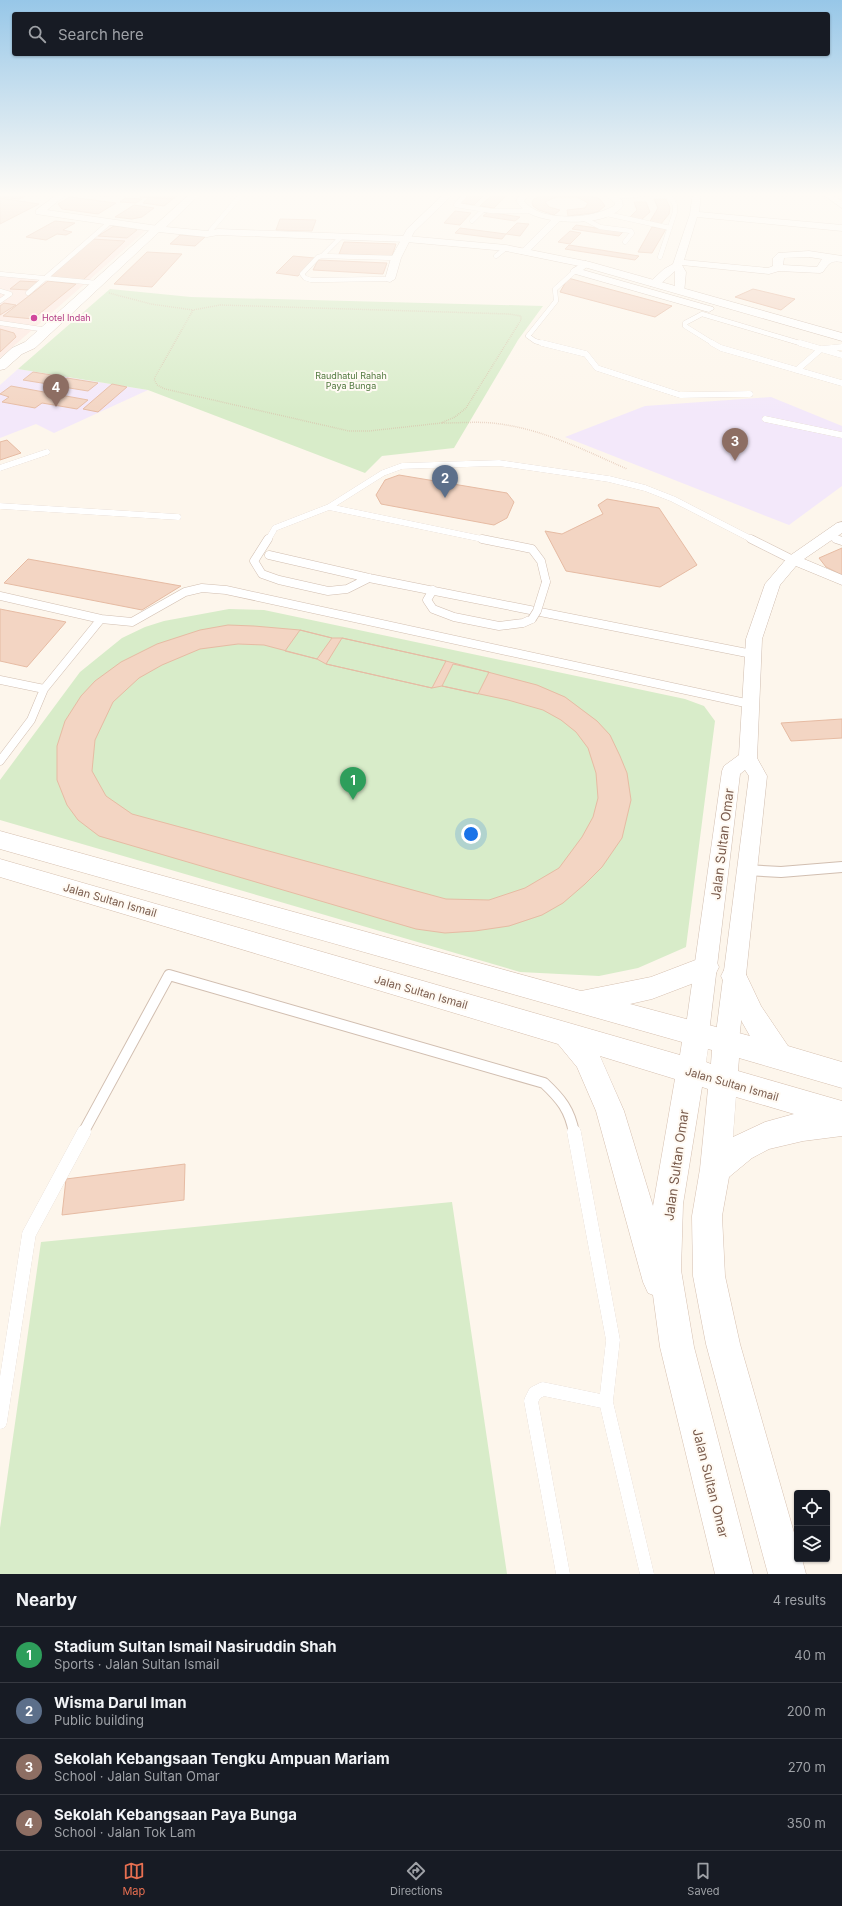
<!DOCTYPE html>
<meta charset="utf-8">
<style>
body{margin:0;font-family:Inter,sans-serif;background:#242831;color:#f1f3f6}
.controls{position:absolute;right:12px;bottom:12px;display:grid;overflow:hidden;border-radius:4px;box-shadow:0 1px 3px #0004}
.controls button{width:36px;height:36px;display:grid;place-items:center;padding:0;border:0;border-bottom:1px solid #363941;background:#171b24;color:#f1f3f6;font:20px sans-serif}
.you{position:absolute;left:471px;top:834px;width:14px;height:14px;margin:-10px;border:3px solid #fff;border-radius:50%;background:#1a73e8;box-shadow:0 0 0 6px #1a73e833}
.badge{display:grid;place-items:center;width:26px;height:26px;border-radius:50%;background:#e76f51;color:#fff;font-size:13px;font-weight:700}
.pin{position:absolute;translate:-50% -33px;filter:drop-shadow(0 1px 2px #0008)}
.pin::after{content:'';position:absolute;top:21px;width:14px;height:12px;background:inherit;clip-path:polygon(0 0,100% 0,50% 100%)}
.list{margin:0;padding:0;list-style:none}
h2{display:flex;justify-content:space-between;align-items:center;height:52px;margin:0;padding:0 16px;font-size:17px}
h2 small{font-size:13px;font-weight:400;color:#9ea1a6}
.list li{display:grid;grid-template-columns:26px 1fr auto;gap:12px;align-items:center;box-sizing:border-box;height:56px;padding:0 16px;border-top:1px solid #363941}
.list b{display:block;font-size:15px;white-space:nowrap}
.list p{margin:0;font-size:13px;white-space:nowrap;color:#9ea1a6}
.list em{font-size:13px;font-style:normal;color:#9ea1a6}
.icon{flex:none;width:22px;height:22px;fill:none;stroke:currentColor;stroke-width:2;stroke-linecap:round;stroke-linejoin:round}
.map{position:relative;flex:none;width:842px;height:1574px;overflow:hidden}
.search{position:absolute;background:#171b24;box-shadow:0 1px 3px #0004;left:12px;right:12px;top:12px;height:44px;display:flex;align-items:center;gap:10px;box-sizing:border-box;padding:0 14px;border-radius:4px;color:#9ea1a6;font-size:15px}
.sheet{height:276px;background:#171b24}
nav{display:flex;justify-content:space-around;align-items:center;box-sizing:border-box;height:56px;border-top:1px solid #363941;background:#171b24;font-size:11px;color:#9ea1a6}
nav a{display:grid;justify-items:center;gap:2px}
nav .on{color:#e76f51}
.map>svg:first-child{display:block}
</style>
<div class="map">
<svg width="842" height="1574" viewBox="0 0 842 1574">
<rect width="100%" height="100%" fill="#fdf6ec"/>
<!-- commercial -->
<path fill="#fde8e0" d="M104 224 140 227 145 231 0 358V273L45 277Z"/>
<!-- education -->
<path fill="#f3e8fa" d="M18 369 148 390 54 433 36 424 0 438V385Z
M771 397 842 426V486L789 525 565 437 645 406Z"/>
<!-- green -->
<path fill="#d8ecc9" d="M110 289 191 297 543 306 518 340 454 448 382 456 365 473 148 390 18 369Z
M229 609 264 610 685 699 704 706 715 721 686 947 638 968 599 976 520 972 0 820V780L80 672 122 638 145 627 164 621Z
M452 1202 507 1574H0V1528L41 1242Z"/>
<!-- building -->
<path fill="#f3d5c3" stroke="#e6bba3" fill-rule="evenodd" d="M6 194H30L19 199 0 197Z
M93 194H113L107 196 90 195Z
M145 194H179L173 199 140 197Z
M470 194H485L474 205 460 203Z
M493 194H508L494 208 480 206Z
M546 194H584L600 199 605 206 599 211 593 213 568 216 567 210 585 208 588 203 577 197H556L545 202 549 207 560 210 554 215 539 210 533 206 532 202 534 199Z
M70 197 116 203 98 214 62 209 58 204Z
M149 197 173 199 164 206 143 203Z
M0 198 39 204 0 224Z
M125 198 142 199 136 203 120 202Z
M654 199H666L670 208 669 214 660 225 649 223 658 208Z
M634 202H646L650 212 641 220 629 218 637 210Z
M134 205 154 208 142 217 132 219 115 217Z
M455 211 471 213 460 225 444 223Z
M488 212 520 217 515 221 483 216Z
M280 219 316 220 312 231 276 230Z
M55 221 75 223 63 230 72 232 66 235 57 234 46 240 26 237Z
M517 223 529 224 520 236 506 234Z
M576 225 623 232 619 236 572 229Z
M114 226 133 228 137 230 127 238 98 236Z
M652 227 666 229 652 253 638 252Z
M460 228 506 234 502 239 455 233Z
M570 231 581 233 570 244 558 242Z
M180 235 205 237 195 246 170 244Z
M92 239 125 241 83 280 48 277Z
M344 242 396 244 392 256 339 254Z
M569 245 639 256 635 260 565 249Z
M147 252 182 254 152 287 114 284Z
M293 256 315 258 298 276 276 273Z
M318 260 387 263 383 274 313 270Z
M568 278 672 306 655 317 560 292Z
M20 281 39 282 29 290 10 289Z
M48 281 76 284 33 319 3 316Z
M753 289 795 299 781 310 735 297Z
M4 303 16 305 0 315V306Z
M0 329 14 333 16 337 0 352Z
M33 372 64 377 54 385 23 380Z
M67 378 98 383 88 391 57 386Z
M112 384 127 387 98 412 83 409Z
M11 386 88 400 77 409 42 403 35 408 2 402 9 397 0 394Z
M7 440 21 453 0 460V442Z
M399 475 507 493 514 502 507 518 494 525 381 504 376 495 385 480Z
M607 499 659 508 697 565 660 587 566 571 545 531 562 534 603 514 598 505Z
M842 548V575L826 567 819 558Z
M28 559 181 586 142 610 4 583Z
M0 609 66 622 27 667 0 661Z
M228 625 254 626 300 630 332 638H342L446 661 537 685 565 697 597 721 610 735 620 756 627 773 631 800 622 838 602 867 585 884 563 903 542 915 509 926 475 931 445 933 416 929 99 836 78 820 67 805 57 780V746L65 721 81 696 95 681 121 662 157 644 200 630ZM238 644 264 645 317 659 326 664 432 688 442 686 508 700 543 710 561 720 576 732 588 748 596 773 598 798 593 817 582 837 559 868 525 888 489 900 446 899 132 814 106 796 92 771 95 740 113 702 139 678 162 665 200 649Z
M300 630 332 638 317 659 285 651Z
M342 638 446 661 432 688 326 664Z
M453 664 489 672 478 694 442 686Z
M842 719V738L791 741 781 723Z
M185 1164 184 1200 62 1215 66 1179Z"/>
<g fill="none" stroke-linecap="round" stroke-linejoin="round">
<!-- service-far4 casing -->
<g stroke="#d1beb0" stroke-width="5">
<path id="service-far4" d="M466 194 456 205 492 211H529
M615 197 646 194
M607 214 670 228
M585 219 600 227 631 231 632 233 625 242
M472 221 483 210
M211 230 240 196
M322 256 341 237
M496 256 506 248
M660 257 675 212V205L668 194
M0 274 97 283
M390 279 311 280 305 278 302 274 318 257 322 256 396 258
M0 291 10 294 0 301
M28 293 110 222
M0 323 47 330
M545 344 535 341 528 336 556 301 555 289 575 271
M714 344 685 326V323L702 314 803 344"/>
</g>
<!-- service-far3 casing -->
<g stroke="#d1beb0" stroke-width="6">
<path id="service-far3" d="M542 343 586 354 597 368 680 395 750 394
M712 343 721 348 842 383
M800 343 842 355
M797 370 821 349 842 347
M765 419 842 435
M0 468 47 452
M0 506 178 517
M329 507 487 540
M826 535 839 540
M268 540 275 528 329 507 383 473 402 466 499 463 609 479 645 488 673 499 753 540"/>
</g>
<!-- service-far2 casing -->
<g stroke="#d1beb0" stroke-width="9">
<path id="service-far2" d="M268 539 254 561 262 574 279 580 328 591 347 589 369 578
M482 539 532 549 541 561 546 582
M751 539 793 560
M836 539 842 541
M269 555 369 578 752 654
M433 590 427 600 433 609 454 617 499 626 523 623 532 619
M0 596 101 619 44 689 31 720 0 761
M101 619 132 622 185 592 202 588 226 590 750 704
M0 680 44 689"/>
</g>
<!-- service-far1 casing -->
<g stroke="#d1beb0" stroke-width="12">
<path id="service-far1" d="M746 870 781 872 842 867
M83 1133 169 975 544 1083C561 1099 570 1110 574 1133"/>
</g>
<!-- service casing -->
<g stroke="#d1beb0" stroke-width="14">
<path id="service" d="M574 1132 613 1340 606 1402 647 1574
M0 1422 29 1234 84 1132
M563 1574 531 1401 535 1393 543 1389 606 1402"/>
</g>
<!-- minor casing -->
<g stroke="#d1beb0" stroke-width="1">
<path id="minor" d="M58 194H67L47 210 158 226 163 229 158 232 36 214V210Z
M444 194H453L414 232 401 258 395 279 390 282 386 281 385 279 391 258 407 229Z
M521 194H529L524 201C541 223 594 219 615 205V203L604 194H613L622 200 623 206C610 222 579 223 560 221L527 254H521V250L551 220C535 217 525 214 516 201Z
M693 194H701L699 212 842 225V231L697 217 684 260 768 268 773 266V258L778 253 809 251 842 256V262C831 260 829 263 823 272L820 273 779 271 769 274 682 265 686 272 684 293H676L675 291V271L658 286H650L649 284 650 282 664 269 673 264 690 214ZM809 257 822 259 817 267 783 265 784 258Z
M822 194H831L842 201V208Z
M586 261 591 264 583 270 713 307 714 309 709 312 705 311 572 273 570 271 572 269Z
M842 522V533L804 559 842 575V585L796 566 780 585 762 639 757 758 767 776 739 1041 735 1049 727 1052 719 1049 715 1041 749 776 745 770 740 774 709 1033 705 1040 697 1043 689 1040 685 1033 722 771 724 766 739 755 746 639 765 584 788 557 837 523Z"/>
</g>
<!-- tertiary casing -->
<g stroke="#d1beb0" stroke-width="1">
<path id="tertiary" d="M190 194H200L166 227 207 231 218 229 407 236 506 245 590 262 842 333V341L584 267 506 251 407 242 218 235 207 237 159 232 35 348 22 354 5 369 0 370V359L12 348 25 342Z"/>
</g>
<!-- secondary casing -->
<g stroke="#d6c0b0" stroke-width="1">
<path id="secondary" d="M0 831 581 991 651 977 706 956 715 959 719 967 715 975 652 999 630 1004 750 1036 742 1022 721 976 725 968 734 965 743 968 761 1006 788 1046 842 1062V1088L739 1058 738 1071 842 1101V1136L803 1141 769 1149 752 1158 729 1177 722 1216 725 1276 740 1344 797 1543V1559H802L806 1574H768L706 1344 693 1276 692 1216 700 1169 708 1089 702 1087 683 1204 681 1270 694 1347 753 1574H715L660 1347 653 1295 648 1293 643 1282 596 1111 577 1067 558 1044 0 877V859L680 1055 682 1042 0 849ZM708 1049 712 1050 711 1064 706 1062ZM600 1056 675 1079 653 1206 624 1111ZM736 1097 794 1114 765 1122 733 1137Z"/>
</g>
<!-- path -->
<path stroke="#d9b8a5" stroke-width="1.5" stroke-dasharray="0.5 1.5" stroke-linecap="butt" d="M109 293 151 304 193 310
M220 305 509 314 521 316V320L466 408 455 417 441 423 369 431H349L165 389 157 385 154 379 193 310Z
M442 423C461 423 481 421 500 424 545 430 586 451 627 469"/>
<!-- service-far4 -->
<use href="#service-far4" stroke="#fff" stroke-width="4.5"/>
<!-- service-far3 -->
<use href="#service-far3" stroke="#fff" stroke-width="6"/>
<!-- service-far2 -->
<use href="#service-far2" stroke="#fff" stroke-width="8"/>
<!-- service-far1 -->
<use href="#service-far1" stroke="#fff" stroke-width="10"/>
<!-- service -->
<use href="#service" stroke="#fff" stroke-width="14"/>
<!-- minor -->
<use href="#minor" fill="#fff" fill-rule="evenodd"/>
<!-- tertiary -->
<use href="#tertiary" fill="#fff" fill-rule="evenodd"/>
<!-- secondary -->
<use href="#secondary" fill="#fff" fill-rule="evenodd"/>
<!-- service-bridge casing -->
<g stroke="#d1beb0" stroke-width="9" stroke-linecap="butt">
<path id="service-bridge" d="M532 619 537 611 546 582"/>
</g>
<!-- service-bridge -->
<use href="#service-bridge" stroke="#fff" stroke-width="8"/>
</g>
<!-- sky -->
<linearGradient id="sky" x2="0" y2="1"><stop stop-color="#97c7e8"/><stop offset="0.47" stop-color="#fefbf6"/><stop offset="1" stop-color="#fefbf6" stop-opacity="0"/></linearGradient>
<rect width="842" height="414" fill="url(#sky)"/>
<!-- markers -->
<circle fill="#d1479c" stroke="#fffaf3" stroke-width="1.5" cx="34" cy="318" r="4"/>
<g text-anchor="middle" stroke-width="4" stroke-linejoin="round" paint-order="stroke">
<!-- far-hotel labels -->
<g font-size="9" fill="#b23c85" stroke="#fffaf3" text-anchor="start">
<text x="42" y="321">Hotel Indah</text>
</g>
<!-- far-park labels -->
<g font-size="9" fill="#537a41" stroke="#fffaf3">
<text x="351" y="379">Raudhatul Rahah<tspan x="351" dy="10">Paya Bunga</tspan></text>
</g>
<!-- street labels -->
<g font-size="11" fill="#7a5c4d" stroke="#fffaf3">
<text transform="translate(110 900) rotate(16)" y="4">Jalan Sultan Ismail</text>
<text transform="translate(421 992) rotate(16)" y="4">Jalan Sultan Ismail</text>
<text transform="translate(732 1084) rotate(16)" y="4">Jalan Sultan Ismail</text>
</g>
<!-- near-street labels -->
<g font-size="13" fill="#7a5c4d" stroke="#fffaf3">
<text transform="translate(722 844) rotate(-83)" y="5">Jalan Sultan Omar</text>
<text transform="translate(676 1165) rotate(-82)" y="5">Jalan Sultan Omar</text>
<text transform="translate(711 1483) rotate(76)" y="5">Jalan Sultan Omar</text>
</g>
</g>
</svg>
<div class="controls">
<button><svg class="icon" aria-label="locate" viewBox="0 0 24 24"><circle cx="12" cy="12" r="6"/><path d="M12 2v4M12 18v4M2 12h4M18 12h4"/></svg></button>
<button><svg class="icon" aria-label="layers" viewBox="0 0 24 24"><path d="M12 4l9 5-9 5-9-5zM3 14l9 5 9-5"/></svg></button>
</div>
<div class="you"></div>
<div class="pin badge" style="left:353px;top:800px;background:#2e9e5b">1</div>
<div class="pin badge" style="left:445px;top:498px;background:#5c6f8a">2</div>
<div class="pin badge" style="left:735px;top:461px;background:#8d6e63">3</div>
<div class="pin badge" style="left:56px;top:407px;background:#8d6e63">4</div>
<div class="search"><svg class="icon" aria-label="search" viewBox="0 0 24 24"><circle cx="10" cy="10" r="6"/><path d="M15 15l6 6"/></svg>Search here</div>
</div>
<section class="sheet">
<h2>Nearby<small>4 results</small></h2>
<ul class="list">
<li><span class="badge" style="background:#2e9e5b">1</span><div><b>Stadium Sultan Ismail Nasiruddin Shah</b><p>Sports · Jalan Sultan Ismail</p></div><em>40 m</em></li>
<li><span class="badge" style="background:#5c6f8a">2</span><div><b>Wisma Darul Iman</b><p>Public building</p></div><em>200 m</em></li>
<li><span class="badge" style="background:#8d6e63">3</span><div><b>Sekolah Kebangsaan Tengku Ampuan Mariam</b><p>School · Jalan Sultan Omar</p></div><em>270 m</em></li>
<li><span class="badge" style="background:#8d6e63">4</span><div><b>Sekolah Kebangsaan Paya Bunga</b><p>School · Jalan Tok Lam</p></div><em>350 m</em></li>
</ul>
</section>
<nav>
<a class="on"><svg class="icon" aria-label="map" viewBox="0 0 24 24"><path d="M3 6l6-2 6 2 6-2v14l-6 2-6-2-6 2zM9 4v14M15 6v14"/></svg>Map</a>
<a><svg class="icon" aria-label="directions" viewBox="0 0 24 24"><path d="M12 3l9 9-9 9-9-9zM9 14v-3h6M13 9l2 2-2 2"/></svg>Directions</a>
<a><svg class="icon" aria-label="saved" viewBox="0 0 24 24"><path d="M7 4h10v16l-5-4-5 4z"/></svg>Saved</a>
</nav>
